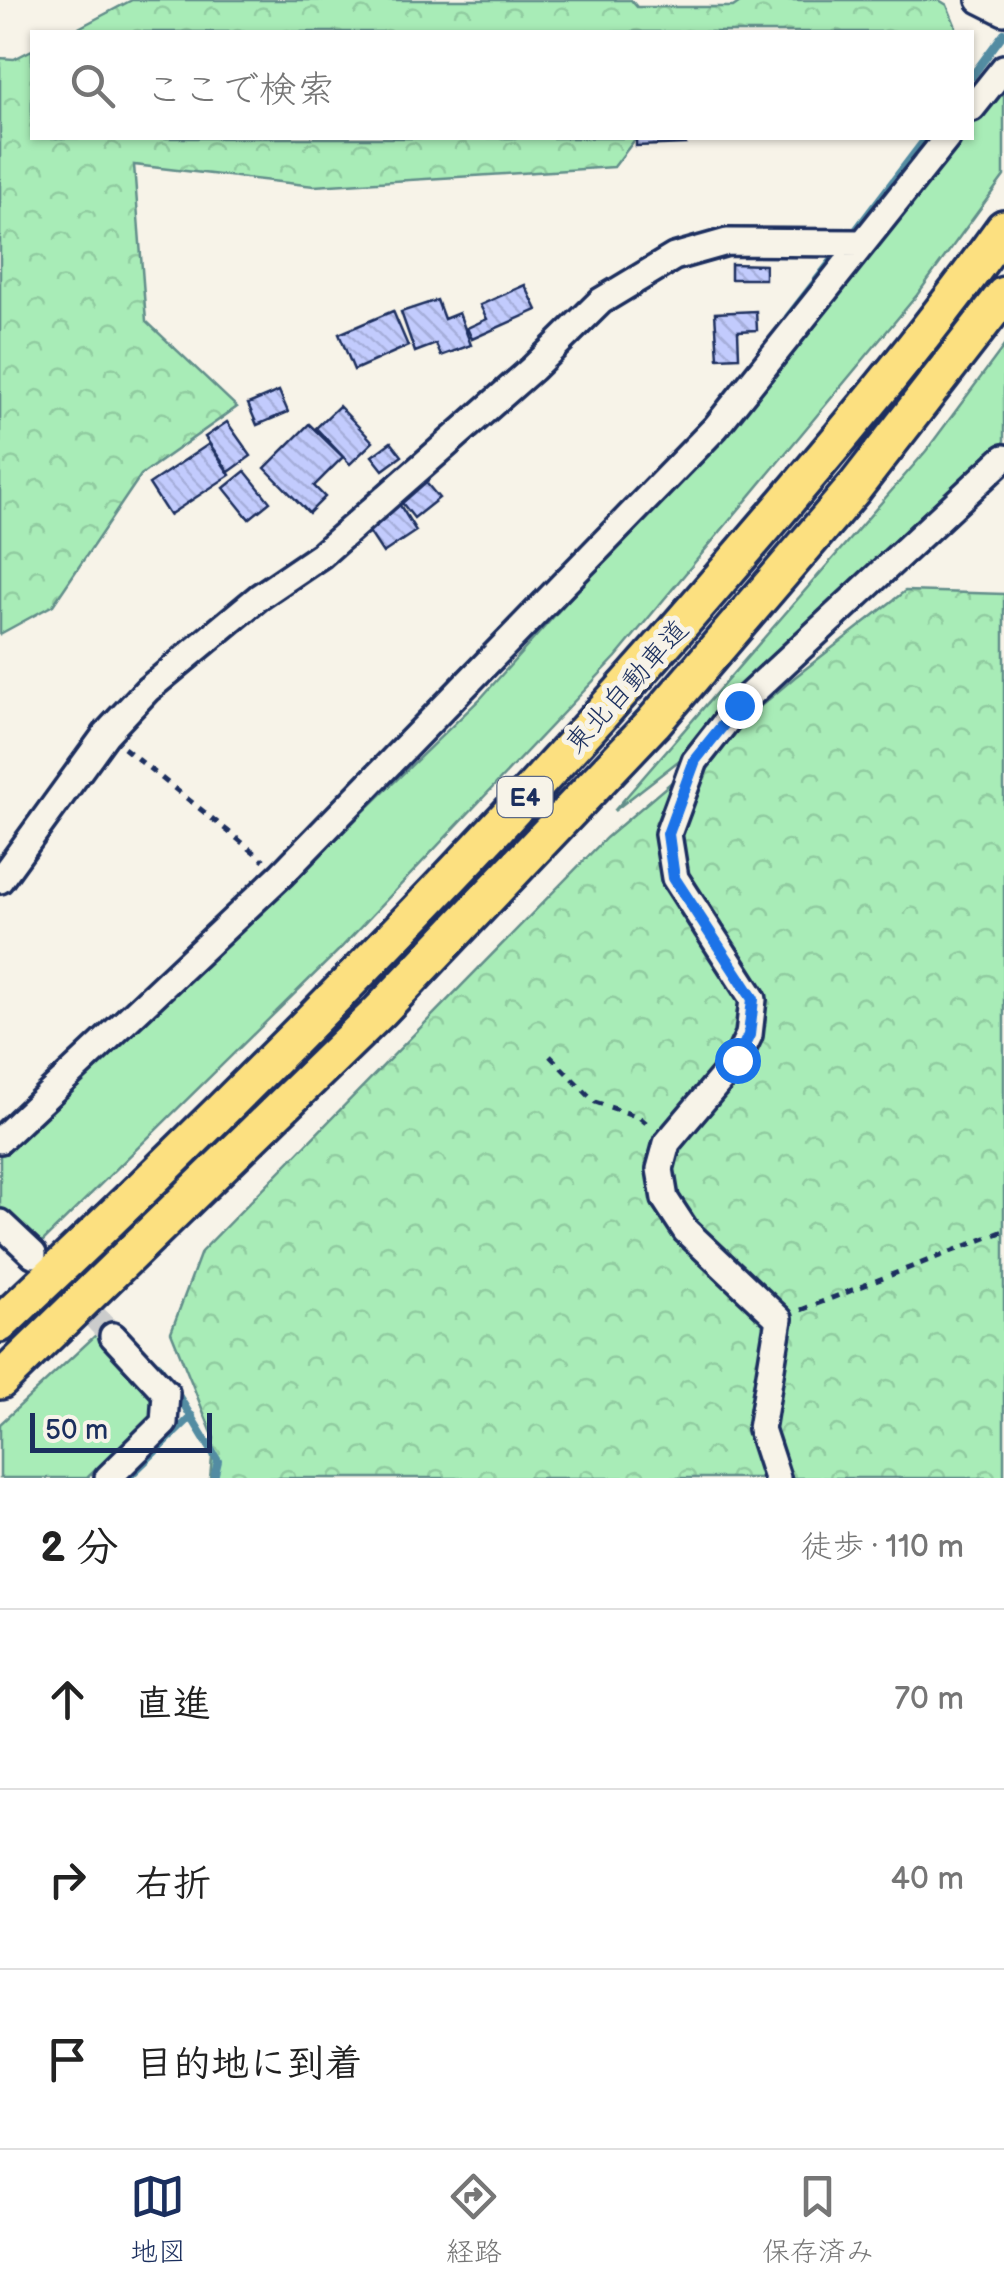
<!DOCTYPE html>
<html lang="ja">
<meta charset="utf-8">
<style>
body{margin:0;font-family:"Balsamiq Sans","Klee One",sans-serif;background:#f6f6f6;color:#222}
.scale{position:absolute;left:30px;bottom:25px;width:182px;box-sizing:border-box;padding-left:10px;border:5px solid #1b2f5e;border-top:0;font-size:28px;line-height:35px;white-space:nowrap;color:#1b2f5e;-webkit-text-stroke:8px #f7f3e8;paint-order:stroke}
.stop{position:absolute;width:30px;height:30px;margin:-22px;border:8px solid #1a73e8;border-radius:50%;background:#fff}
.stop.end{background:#1a73e8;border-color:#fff;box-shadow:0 2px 10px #0008}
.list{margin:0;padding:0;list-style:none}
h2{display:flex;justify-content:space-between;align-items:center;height:130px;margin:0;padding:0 40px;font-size:42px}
h2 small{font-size:32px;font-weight:400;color:#767676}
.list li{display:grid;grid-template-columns:65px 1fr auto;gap:30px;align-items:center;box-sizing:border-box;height:180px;padding:0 40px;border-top:2px solid #e0e0e0}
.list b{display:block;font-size:38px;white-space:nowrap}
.list em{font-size:32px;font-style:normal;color:#767676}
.icon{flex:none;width:55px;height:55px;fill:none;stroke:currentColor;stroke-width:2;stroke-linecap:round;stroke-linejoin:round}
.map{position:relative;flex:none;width:1004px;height:1478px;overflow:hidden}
.search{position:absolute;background:#fff;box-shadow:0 2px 8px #0004;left:30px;right:30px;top:30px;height:110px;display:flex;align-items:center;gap:25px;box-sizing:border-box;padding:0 35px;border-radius:0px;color:#767676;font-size:38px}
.sheet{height:670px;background:#fff}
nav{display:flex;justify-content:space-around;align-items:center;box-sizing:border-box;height:140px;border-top:2px solid #e0e0e0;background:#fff;font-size:28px;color:#767676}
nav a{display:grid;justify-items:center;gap:5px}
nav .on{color:#1b2f5e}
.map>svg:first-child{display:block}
</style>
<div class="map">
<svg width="1004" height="1478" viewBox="0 0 1004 1478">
<defs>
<pattern id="forest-crowns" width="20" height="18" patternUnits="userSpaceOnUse" patternTransform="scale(2.5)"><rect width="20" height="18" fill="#a8ecb7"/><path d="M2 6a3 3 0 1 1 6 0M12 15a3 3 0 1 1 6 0" fill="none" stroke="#90cba0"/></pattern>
<pattern id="building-back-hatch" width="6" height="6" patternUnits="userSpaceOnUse" patternTransform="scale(2.5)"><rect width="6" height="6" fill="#c2cbfd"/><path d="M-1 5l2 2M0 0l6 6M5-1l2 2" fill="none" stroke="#a6afdb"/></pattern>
</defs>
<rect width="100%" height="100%" fill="#f7f3e8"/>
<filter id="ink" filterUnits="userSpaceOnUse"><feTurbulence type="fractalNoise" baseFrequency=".01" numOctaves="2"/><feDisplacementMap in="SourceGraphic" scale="20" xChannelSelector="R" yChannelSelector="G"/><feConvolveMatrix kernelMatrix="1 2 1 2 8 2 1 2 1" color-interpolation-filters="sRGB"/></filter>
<g filter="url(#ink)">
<!-- grass -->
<path fill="#a8ecb7" stroke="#628e8a" stroke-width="2.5" d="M1004 79V176L917 295 616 657 338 951 37 1247 0 1207V1154L227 944 481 698 822 316 959 138H972V122Z
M1004 346V442L822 610 686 755 614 811 926 451Z
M98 1333 151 1388V1416L87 1478H0V1424Z"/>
<!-- forest -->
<path fill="url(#forest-crowns)" stroke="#628e8a" stroke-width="2.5" d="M132 0H631L637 7H733L743 0H939L947 5 958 32H71Z
M32 50V138H636L614 167 314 186 134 165 146 321 237 407 141 475 53 605 0 634V58L14 59Z
M905 591 1004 594V1478H210L214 1438 171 1332 201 1252 606 838 795 677Z"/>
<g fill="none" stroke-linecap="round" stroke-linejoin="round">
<!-- stream -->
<path stroke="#538ca2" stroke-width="8" d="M972 76 1004 33
M850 238 926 138
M788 317 841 249
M158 1365 167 1379
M175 1390 218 1461 214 1478
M128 1478 192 1416"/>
</g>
<!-- building -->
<path fill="url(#building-back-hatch)" stroke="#1b2f5e" stroke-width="2.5" d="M636 138H686V144L636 146Z
M731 264 765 265V279H731Z
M525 285 537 310 472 339 467 328 487 319 480 305Z
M437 300 444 319 459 313 471 345 441 356 436 344 415 352 401 312Z
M393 311 408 346 354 370 339 334Z
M756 311 757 330 738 331 739 357 718 358 715 313Z
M279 391 288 412 257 425 248 404Z
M339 406 373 442 350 464 316 428Z
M227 422 251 456 229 472 205 437Z
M309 424 343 457 314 486 325 497 309 513 265 468Z
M391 442 402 456 383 470 372 456Z
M209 444 230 475 169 515 149 484Z
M245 471 270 502 249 519 224 488Z
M423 479 439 498 414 518 399 499Z
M398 502 416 531 383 553 364 524Z"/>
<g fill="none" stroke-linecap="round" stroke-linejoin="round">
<!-- minor-tunnel -->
<path stroke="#cbcccc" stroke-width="25" stroke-dasharray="25 12" stroke-linecap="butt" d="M44 1264 113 1336"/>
<!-- minor casing -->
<g stroke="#1b2f5e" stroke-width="32">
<path id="minor" d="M980 0 1004 12
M972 108 1004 68
M0 880 106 734 147 690 259 597 321 555 532 369 601 301 674 257 727 242 861 243
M0 1140 282 874 716 427 947 138
M0 1223 33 1254
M108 1478 164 1423 166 1393 113 1336
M777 1478 761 1429 779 1319 686 1231 665 1199 660 1169 667 1143 737 1060 749 1035 753 999 675 878 668 834 695 761 739 705 1004 458"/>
</g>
<!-- highway casing -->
<g stroke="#1b2f5e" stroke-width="42">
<path id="highway" d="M0 1324C251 1088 494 842 719 580 817 466 916 351 1004 228
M0 1381 380 1011 653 723 855 487 1004 295"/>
</g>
<!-- path -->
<path stroke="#1b2f5e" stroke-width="5" stroke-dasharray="8 8" stroke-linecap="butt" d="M124 748 264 860
M550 1056 595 1102 639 1117 651 1127
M801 1310 1004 1231"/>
<!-- minor -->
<use href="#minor" stroke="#f7f3e8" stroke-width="25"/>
<!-- highway -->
<use href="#highway" stroke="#fce080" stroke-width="35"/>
</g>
</g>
<g fill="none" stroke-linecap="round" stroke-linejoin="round" filter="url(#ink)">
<!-- route -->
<path stroke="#1a73e8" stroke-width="12" d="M737 1060 749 1035 753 999 674 878 668 834 695 760 739 705"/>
</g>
<g text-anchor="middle" stroke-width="10" stroke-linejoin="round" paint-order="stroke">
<!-- shield labels -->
<rect fill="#f7f3e8" stroke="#5d6a87" stroke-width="2.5" x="497.5" y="777" width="55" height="40" rx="8"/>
<g font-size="25" font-weight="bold" fill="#1b2f5e">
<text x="525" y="806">E4</text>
</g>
<!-- street labels -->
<g font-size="28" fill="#1b2f5e" stroke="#f7f3e8">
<text transform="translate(626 686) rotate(-48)" y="10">東北自動車道</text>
</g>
</g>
</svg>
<div class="scale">50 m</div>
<div class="stop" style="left:737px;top:1060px"></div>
<div class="stop end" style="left:739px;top:705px"></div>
<div class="search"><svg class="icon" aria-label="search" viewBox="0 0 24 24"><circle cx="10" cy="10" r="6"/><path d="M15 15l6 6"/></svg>ここで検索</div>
</div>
<section class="sheet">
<h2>2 分<small>徒歩 · 110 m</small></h2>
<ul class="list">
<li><svg class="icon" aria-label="ahead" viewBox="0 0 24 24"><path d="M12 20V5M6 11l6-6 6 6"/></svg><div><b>直進</b></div><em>70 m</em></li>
<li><svg class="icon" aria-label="right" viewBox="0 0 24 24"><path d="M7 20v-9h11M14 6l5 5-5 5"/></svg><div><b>右折</b></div><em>40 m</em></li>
<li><svg class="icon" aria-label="arrive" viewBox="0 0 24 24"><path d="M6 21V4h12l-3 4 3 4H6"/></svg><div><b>目的地に到着</b></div></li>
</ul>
</section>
<nav>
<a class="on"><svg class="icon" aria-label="map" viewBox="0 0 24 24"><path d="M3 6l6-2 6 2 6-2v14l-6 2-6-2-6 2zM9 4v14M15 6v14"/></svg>地図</a>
<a><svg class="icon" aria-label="directions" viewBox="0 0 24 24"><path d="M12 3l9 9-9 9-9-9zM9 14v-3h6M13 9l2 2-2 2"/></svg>経路</a>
<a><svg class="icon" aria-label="saved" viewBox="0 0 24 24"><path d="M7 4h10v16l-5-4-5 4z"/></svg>保存済み</a>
</nav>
